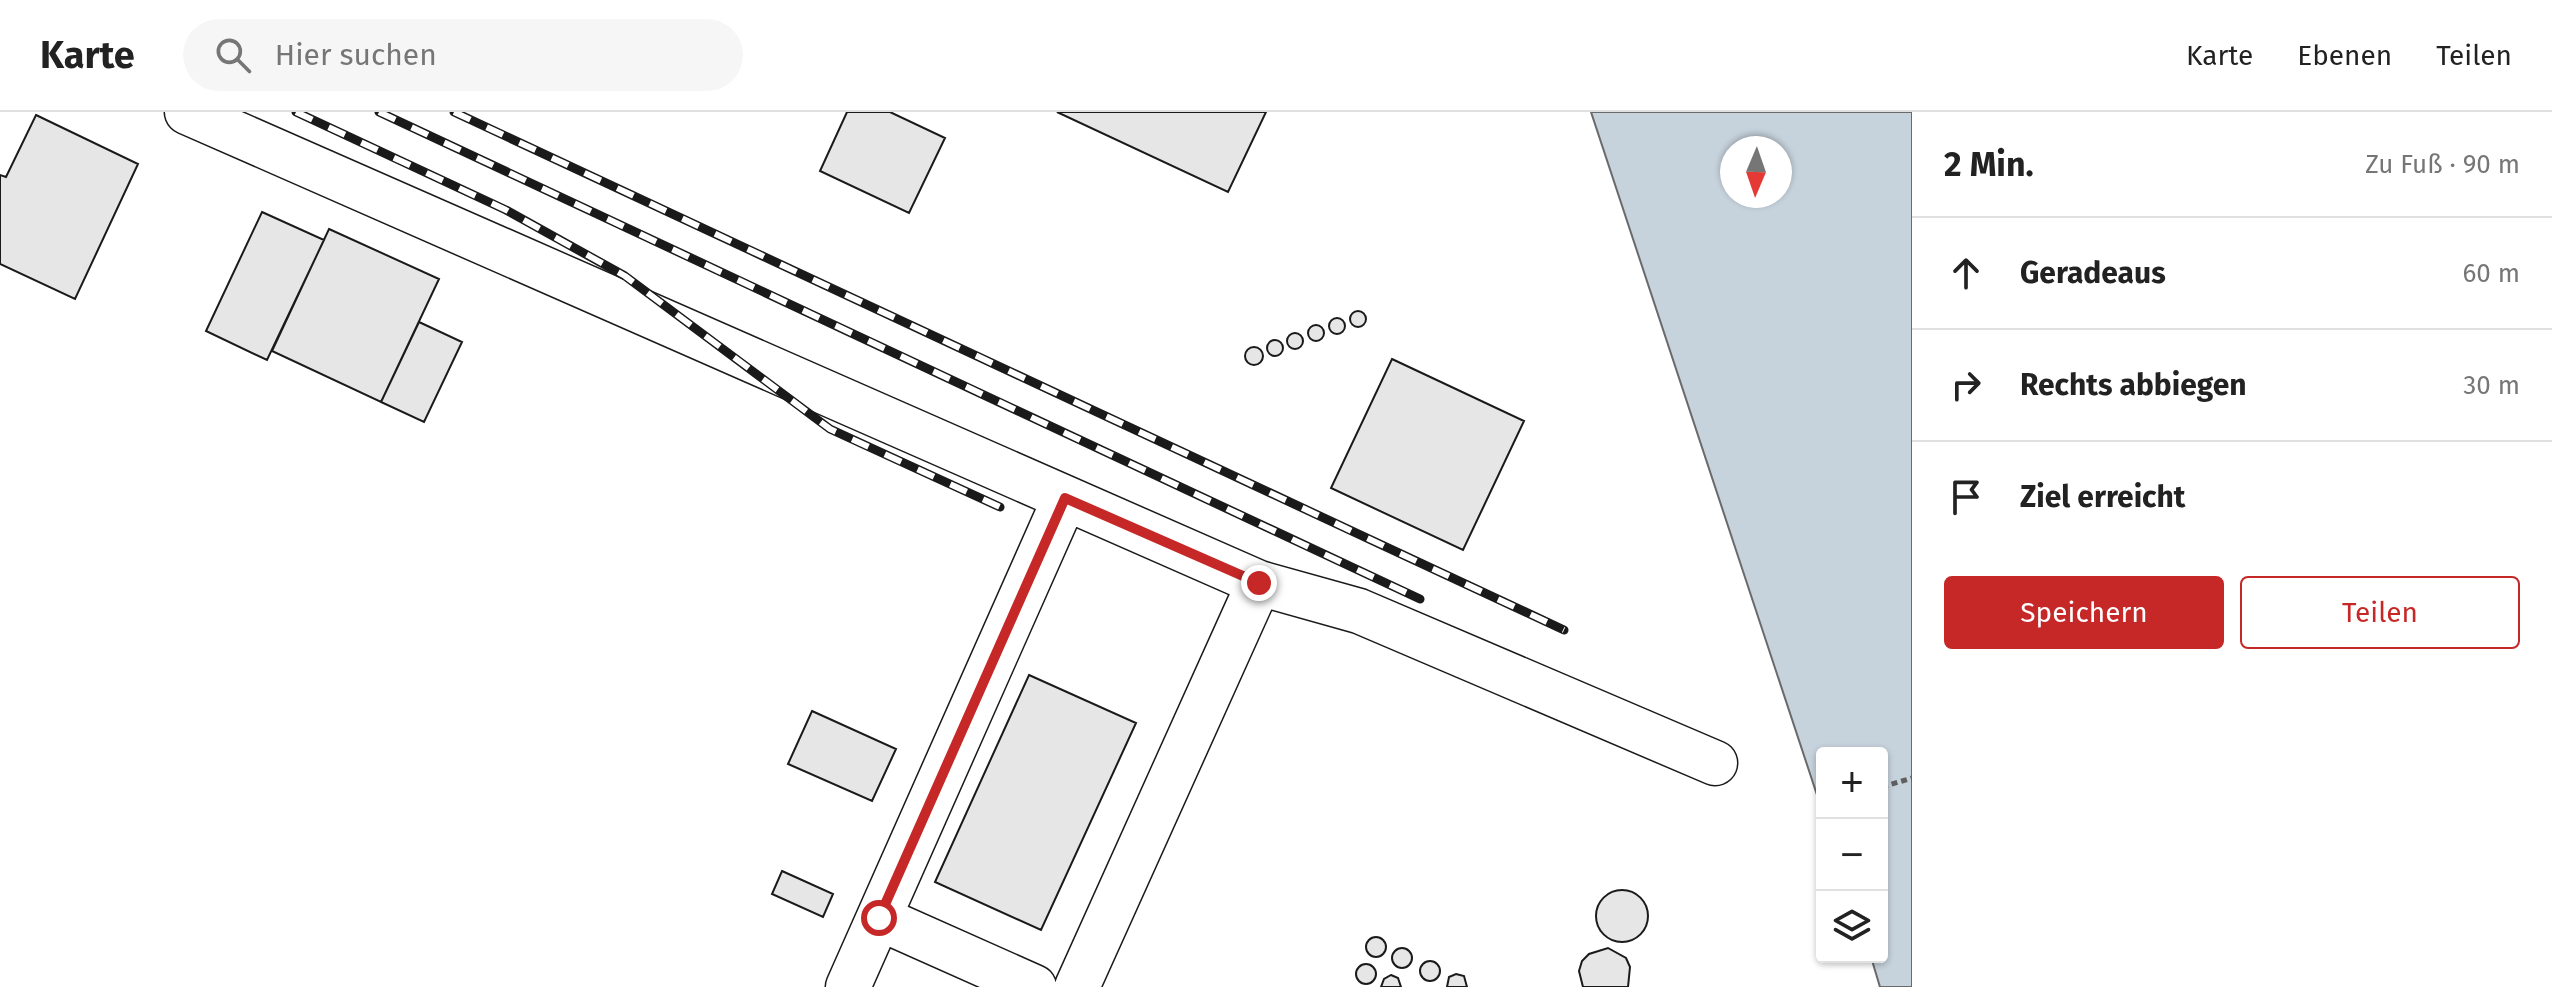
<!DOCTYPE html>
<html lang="de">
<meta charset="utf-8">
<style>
body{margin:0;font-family:"Fira Sans",sans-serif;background:#f6f6f6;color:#222}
.controls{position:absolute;right:24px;bottom:24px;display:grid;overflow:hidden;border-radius:8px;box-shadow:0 2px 6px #0004}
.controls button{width:72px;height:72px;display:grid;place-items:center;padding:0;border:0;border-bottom:2px solid #e0e0e0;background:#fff;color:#222;font:40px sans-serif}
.compass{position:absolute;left:1720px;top:24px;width:72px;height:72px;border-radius:50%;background:#fff;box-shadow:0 2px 6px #0004;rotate:182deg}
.stop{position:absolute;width:24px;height:24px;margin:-18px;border:6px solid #c62828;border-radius:50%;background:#fff}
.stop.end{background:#c62828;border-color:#fff;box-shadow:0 2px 8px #0008}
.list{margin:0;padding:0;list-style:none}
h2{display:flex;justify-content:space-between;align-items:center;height:104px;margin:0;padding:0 32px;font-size:34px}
h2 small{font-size:26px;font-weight:400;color:#767676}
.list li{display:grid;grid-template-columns:52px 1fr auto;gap:24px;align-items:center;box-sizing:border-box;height:112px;padding:0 32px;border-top:2px solid #e0e0e0}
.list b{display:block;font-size:30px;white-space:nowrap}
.list em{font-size:26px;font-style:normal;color:#767676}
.actions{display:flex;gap:16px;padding:24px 32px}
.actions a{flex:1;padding:18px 0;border:2px solid #c62828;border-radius:8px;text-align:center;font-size:28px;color:#c62828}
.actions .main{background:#c62828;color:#fff}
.icon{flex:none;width:44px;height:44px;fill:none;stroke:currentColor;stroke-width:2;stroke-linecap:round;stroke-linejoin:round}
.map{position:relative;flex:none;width:1912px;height:875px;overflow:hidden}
header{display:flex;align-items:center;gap:48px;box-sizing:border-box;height:112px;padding:0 40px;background:#fff;border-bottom:2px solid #e0e0e0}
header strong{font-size:38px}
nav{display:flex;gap:44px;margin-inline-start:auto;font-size:28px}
.search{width:560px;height:72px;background:#f6f6f6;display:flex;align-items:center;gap:20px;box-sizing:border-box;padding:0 28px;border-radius:44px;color:#767676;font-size:30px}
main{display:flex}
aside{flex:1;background:#fff}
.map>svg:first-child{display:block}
</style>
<header>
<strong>Karte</strong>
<div class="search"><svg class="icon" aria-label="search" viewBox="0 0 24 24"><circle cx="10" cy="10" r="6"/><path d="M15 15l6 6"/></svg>Hier suchen</div>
<nav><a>Karte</a><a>Ebenen</a><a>Teilen</a></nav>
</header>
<main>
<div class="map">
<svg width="1912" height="875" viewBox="0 0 1912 875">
<rect width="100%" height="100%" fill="#fff"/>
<!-- water -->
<path fill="#c6d2dc" stroke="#6a6a6a" stroke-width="2" fill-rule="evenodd" d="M1591 0H1912V875H1880L1871 845H1882V641H1822V698ZM1732 36H1780V84H1732Z"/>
<!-- building -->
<path fill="#e6e6e6" stroke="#1a1a1a" stroke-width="2" d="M847 0H890L945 26 909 101 820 59Z
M1057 0H1266L1228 80Z
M36 3 138 52 75 187 0 152V63L6 65Z
M262 100 324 128 267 248 206 219Z
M329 117 439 167 381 290 272 239Z
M1350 207a8 8 0 1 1 16 0a8 8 0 1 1-16 0Z
M1329 214a8 8 0 1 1 16 0a8 8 0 1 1-16 0Z
M419 210 462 230 424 310 381 290Z
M1308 221a8 8 0 1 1 16 0a8 8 0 1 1-16 0Z
M1287 229a8 8 0 1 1 16 0a8 8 0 1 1-16 0Z
M1267 236a8 8 0 1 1 16 0a8 8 0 1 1-16 0Z
M1245 244a9 9 0 1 1 18 0a9 9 0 1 1-18 0Z
M1392 247 1524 309 1463 438 1331 376Z
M1029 563 1136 611 1041 818 935 770Z
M812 599 896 637 872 689 788 652Z
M782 759 833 782 823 805 772 782Z
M1596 804a26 26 0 1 1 52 0a26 26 0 1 1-52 0Z
M1366 835a10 10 0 1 1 20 0a10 10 0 1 1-20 0Z
M1392 846a10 10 0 1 1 20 0a10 10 0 1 1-20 0Z
M1608 836 1626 846 1630 855 1628 875H1583L1579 859 1582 849 1589 842Z
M1420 859a10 10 0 1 1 20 0a10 10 0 1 1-20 0Z
M1356 862a10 10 0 1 1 20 0a10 10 0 1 1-20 0Z
M1456 862 1464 864 1467 875H1447L1449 865Z
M1391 863 1398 866 1401 875H1381L1384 867Z"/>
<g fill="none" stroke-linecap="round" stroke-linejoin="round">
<!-- minor casing -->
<g stroke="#1a1a1a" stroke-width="47">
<path id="minor" d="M187 0 1259 471 1359 499 1715 651
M879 806 1034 875
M848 875 1065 386
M1077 875 1259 471"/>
</g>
<!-- path -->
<path stroke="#5f5f5f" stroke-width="5" stroke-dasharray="6 4" stroke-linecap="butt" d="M1882 675 1912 666"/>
<!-- minor -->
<use href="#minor" stroke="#fff" stroke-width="44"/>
<!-- rail casing -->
<g stroke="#1a1a1a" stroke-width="9">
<path id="rail" d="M296 0 506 98 625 164 830 317 1000 395
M379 0 1420 487
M454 0 1564 518"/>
</g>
<!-- rail -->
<use href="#rail" stroke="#fff" stroke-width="6" stroke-dasharray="18" stroke-linecap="butt"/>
</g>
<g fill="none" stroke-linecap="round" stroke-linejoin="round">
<!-- route -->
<path stroke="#c62828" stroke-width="10" d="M879 806 1065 386 1259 471"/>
</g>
</svg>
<div class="controls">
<button>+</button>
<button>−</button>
<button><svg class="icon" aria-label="layers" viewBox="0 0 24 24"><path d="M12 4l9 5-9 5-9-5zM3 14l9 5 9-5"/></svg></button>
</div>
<svg class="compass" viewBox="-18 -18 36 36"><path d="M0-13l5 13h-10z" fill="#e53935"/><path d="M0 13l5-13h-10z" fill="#767676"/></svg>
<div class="stop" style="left:879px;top:806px"></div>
<div class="stop end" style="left:1259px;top:471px"></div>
</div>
<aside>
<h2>2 Min.<small>Zu Fuß · 90 m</small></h2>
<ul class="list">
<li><svg class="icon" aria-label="ahead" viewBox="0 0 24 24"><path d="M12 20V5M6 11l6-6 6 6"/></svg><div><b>Geradeaus</b></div><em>60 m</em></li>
<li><svg class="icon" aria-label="right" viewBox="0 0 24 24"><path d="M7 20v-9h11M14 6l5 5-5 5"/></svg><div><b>Rechts abbiegen</b></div><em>30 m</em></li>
<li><svg class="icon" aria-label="arrive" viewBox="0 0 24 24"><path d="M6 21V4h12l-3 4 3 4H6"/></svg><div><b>Ziel erreicht</b></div></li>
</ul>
<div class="actions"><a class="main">Speichern</a><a>Teilen</a></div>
</aside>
</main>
